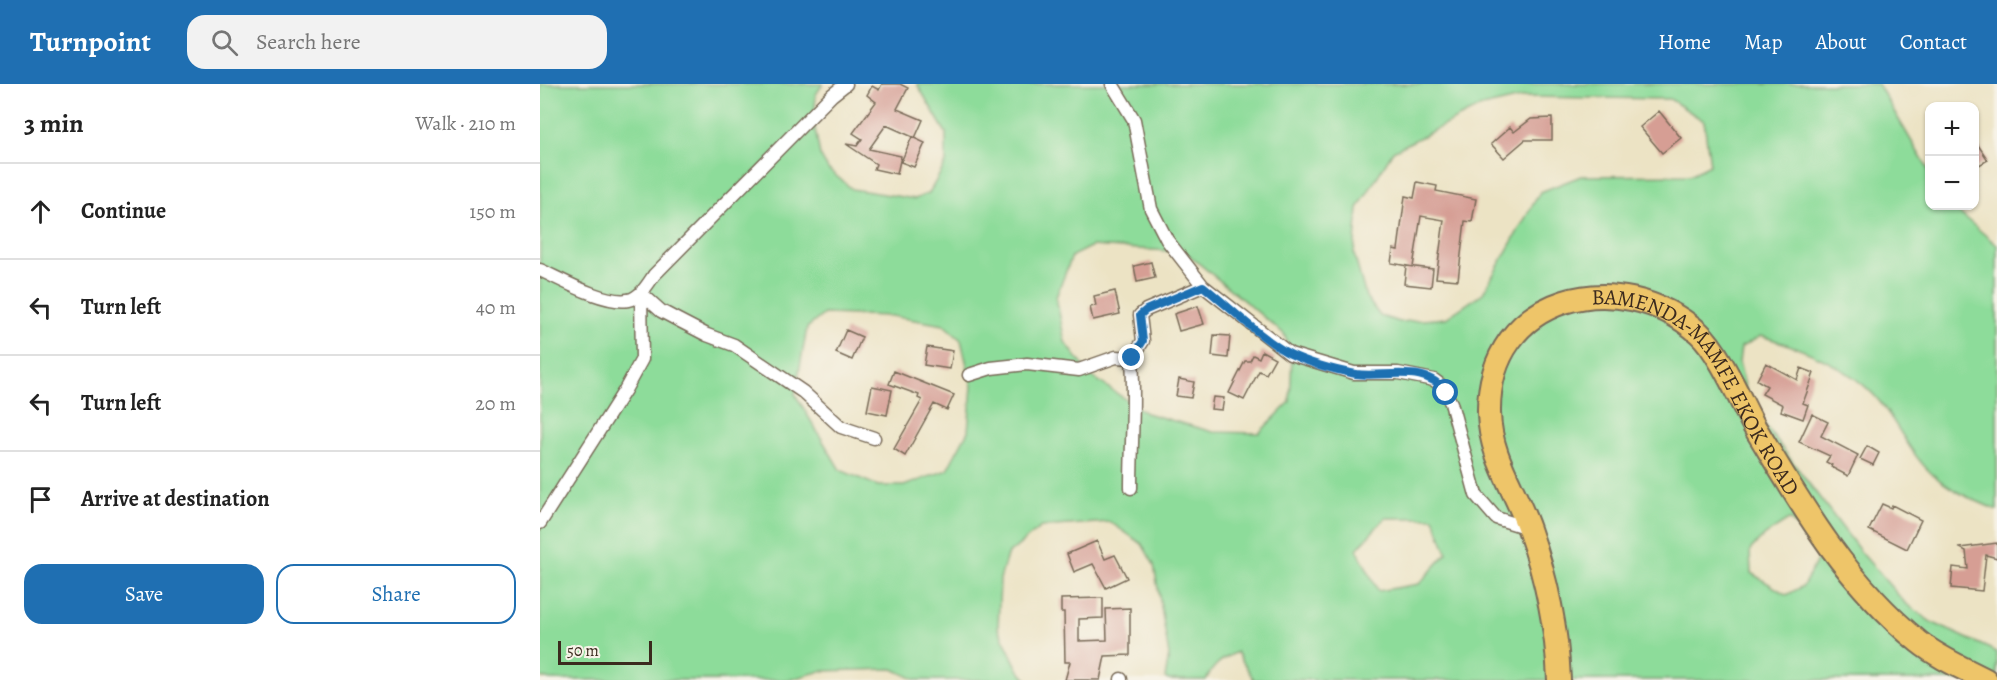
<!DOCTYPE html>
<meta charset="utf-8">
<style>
body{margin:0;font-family:Alegreya,serif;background:#f2f2f2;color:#222}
.controls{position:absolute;right:18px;top:18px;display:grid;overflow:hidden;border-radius:12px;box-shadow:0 2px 4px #0004}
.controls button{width:54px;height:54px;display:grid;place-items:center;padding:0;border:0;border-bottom:2px solid #e0e0e0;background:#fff;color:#222;font:30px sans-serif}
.scale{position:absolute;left:18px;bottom:15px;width:94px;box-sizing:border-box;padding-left:6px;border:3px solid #3b2a1e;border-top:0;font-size:16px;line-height:21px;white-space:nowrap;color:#3b2a1e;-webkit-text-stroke:4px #f7f3e8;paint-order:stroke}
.stop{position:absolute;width:18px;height:18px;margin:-14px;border:4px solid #1f6fb2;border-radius:50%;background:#fff}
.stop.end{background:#1f6fb2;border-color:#fff;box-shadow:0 2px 6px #0008}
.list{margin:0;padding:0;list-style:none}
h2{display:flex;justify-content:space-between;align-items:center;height:78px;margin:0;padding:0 24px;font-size:26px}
h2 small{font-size:20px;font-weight:400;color:#767676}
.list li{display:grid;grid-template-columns:39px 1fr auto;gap:18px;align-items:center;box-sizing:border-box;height:96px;padding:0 24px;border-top:2px solid #e0e0e0}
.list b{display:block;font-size:22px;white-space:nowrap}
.list em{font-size:20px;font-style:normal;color:#767676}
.actions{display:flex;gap:12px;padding:18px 24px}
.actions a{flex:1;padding:14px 0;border:2px solid #1f6fb2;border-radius:18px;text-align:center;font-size:21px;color:#1f6fb2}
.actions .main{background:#1f6fb2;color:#fff}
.icon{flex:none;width:33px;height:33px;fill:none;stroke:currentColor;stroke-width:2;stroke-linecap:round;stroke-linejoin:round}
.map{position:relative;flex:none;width:1457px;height:596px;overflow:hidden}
header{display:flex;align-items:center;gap:36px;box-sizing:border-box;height:84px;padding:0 30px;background:#1f6fb2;color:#fff}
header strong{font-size:28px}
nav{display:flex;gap:33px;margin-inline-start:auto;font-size:21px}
.search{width:420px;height:54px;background:#f2f2f2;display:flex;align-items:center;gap:15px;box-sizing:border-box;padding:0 21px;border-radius:18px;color:#767676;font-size:22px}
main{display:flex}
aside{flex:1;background:#fff}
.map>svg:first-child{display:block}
</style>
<header>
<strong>Turnpoint</strong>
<div class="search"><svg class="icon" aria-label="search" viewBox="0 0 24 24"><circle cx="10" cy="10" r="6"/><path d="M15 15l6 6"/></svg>Search here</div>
<nav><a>Home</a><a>Map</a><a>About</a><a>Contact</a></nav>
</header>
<main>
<aside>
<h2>3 min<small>Walk · 210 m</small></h2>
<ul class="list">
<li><svg class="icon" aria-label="ahead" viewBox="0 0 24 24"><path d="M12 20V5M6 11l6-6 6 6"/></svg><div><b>Continue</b></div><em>150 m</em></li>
<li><svg class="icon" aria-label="left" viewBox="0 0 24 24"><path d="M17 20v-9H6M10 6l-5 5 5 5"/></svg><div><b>Turn left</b></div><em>40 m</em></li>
<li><svg class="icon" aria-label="left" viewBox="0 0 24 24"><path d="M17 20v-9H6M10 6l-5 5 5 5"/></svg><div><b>Turn left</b></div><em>20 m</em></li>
<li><svg class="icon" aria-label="arrive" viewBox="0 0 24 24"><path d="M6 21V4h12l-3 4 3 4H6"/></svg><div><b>Arrive at destination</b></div></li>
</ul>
<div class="actions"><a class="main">Save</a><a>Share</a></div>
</aside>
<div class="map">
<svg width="1457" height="596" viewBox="0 0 1457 596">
<rect width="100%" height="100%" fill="#f7f3e8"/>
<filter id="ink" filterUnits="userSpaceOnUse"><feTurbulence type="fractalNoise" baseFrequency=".0167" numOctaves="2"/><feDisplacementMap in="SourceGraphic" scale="12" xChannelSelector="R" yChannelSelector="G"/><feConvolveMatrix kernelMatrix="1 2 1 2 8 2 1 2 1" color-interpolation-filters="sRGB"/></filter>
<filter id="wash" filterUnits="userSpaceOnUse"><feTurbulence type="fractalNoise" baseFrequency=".008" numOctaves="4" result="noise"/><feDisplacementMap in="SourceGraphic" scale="24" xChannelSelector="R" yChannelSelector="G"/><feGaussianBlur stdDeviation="1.35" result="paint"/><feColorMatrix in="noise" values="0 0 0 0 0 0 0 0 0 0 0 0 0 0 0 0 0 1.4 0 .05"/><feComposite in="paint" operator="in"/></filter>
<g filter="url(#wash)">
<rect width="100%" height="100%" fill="#ece3c4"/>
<!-- green -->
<path fill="#8ddc9a" stroke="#64835c" stroke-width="1.5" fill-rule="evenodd" d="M0 0H283L276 10 274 40 280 71 288 85 312 105 375 115 389 109 406 79V49L377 0H1338L1389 87 1390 122H1411L1457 161V426C1433 416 1409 406 1390 388 1367 366 1355 333 1333 310 1305 281 1259 263 1221 252L1201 263 1199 278 1207 310 1224 340 1320 467 1365 519 1391 538 1457 568V596H714L697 568C682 575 673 581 666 596H629L625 594 629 571 614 481 602 460 570 438 501 443 467 471 460 495 458 544 478 585 487 596H376L353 585 281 587 249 596H10L0 593ZM985 13 1130 15 1164 37 1170 81 1150 91 1041 92 1000 108 943 209 906 234 860 238 840 232 826 213 814 170 818 124 853 67 938 24ZM552 162 645 168 744 250 752 272 750 318 719 349 673 348 606 329 551 292 525 258 516 213 532 172ZM284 230 351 232 404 241 421 256 432 302 428 347 407 386 364 402H338L300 386 255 310 267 244ZM845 434H894L907 469 879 500 838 507 817 465ZM1250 435 1280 471 1263 502 1247 511 1211 489 1210 466 1225 451Z"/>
<g id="blocks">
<!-- building -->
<path fill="#d69e94" d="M342 0H360L368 4 357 25 383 36 375 54 346 41 329 65 361 72 357 90 334 85 336 80 306 60 317 62 322 55 313 49 336 18 327 11 332 2 339 6Z
M1119 27 1141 54 1122 69 1100 43Z
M1012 34V56H985L964 74 951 60 970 43 974 48 991 35Z
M372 53 385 59 374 83 361 78Z
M1434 55 1448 76 1434 84Z
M877 98 897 102 896 107 936 115 932 138 925 137 918 196 896 194 904 136 881 132 873 183 851 179 853 165 858 166 865 112 874 114Z
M611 178 615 194 597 198 594 182Z
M866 182 893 185 891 203 864 200Z
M575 207 580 230 553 236 550 223 556 222 554 212Z
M658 222 664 240 639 247 634 230Z
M306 246 322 253 312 276 296 269Z
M674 251 690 252 688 274 672 272Z
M387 263 413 267 410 285 384 281Z
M722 267 735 274 726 290 719 287 704 316 689 309 705 277H710L713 271 719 274Z
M1226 279 1257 296 1261 284 1274 289 1263 319 1268 321 1263 335 1241 327 1243 321 1222 310 1227 302 1217 296Z
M354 287 414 311 407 326 394 320 365 372 354 365 382 316 378 314 379 311 349 300Z
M639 295 654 298 651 314 636 312Z
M332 302 352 306 347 331 327 327Z
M673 313 684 314 682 326 671 325Z
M1272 330 1288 338 1281 352 1318 371 1308 392 1291 383 1292 381 1286 378 1290 372 1259 358Z
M1327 362 1339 369 1333 381 1320 375Z
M1342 420 1351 424 1352 421 1381 436 1367 465 1329 446Z
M557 457 565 475 575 471 587 494 566 504 553 480 534 488 527 470Z
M1457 459V474L1446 471 1442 507 1411 504 1413 483 1428 485 1426 467 1420 464Z
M563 514V534L539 535V557L567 556 566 525 590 524V571L565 572 560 596H525L530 578H525L524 528H521V515Z"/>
</g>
</g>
<g filter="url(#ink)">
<use href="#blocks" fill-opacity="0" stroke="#796b58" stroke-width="1.5"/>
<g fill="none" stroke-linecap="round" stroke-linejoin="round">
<!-- street casing -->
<g stroke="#796b58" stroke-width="15">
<path id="street" d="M572 0 594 36 611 125 627 156 663 202 750 270 814 289H858L894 296 902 302 911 319 936 411 956 434 988 444
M0 186C22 196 64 220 88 216 100 214 108 200 114 191L292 11 306 0
M429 291 451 284 487 280 539 286 576 273 592 274 603 257 600 231 606 226 663 202
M591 404C591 361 595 317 592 274
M0 439 85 306 102 275 101 209 121 227 138 236 167 251 194 261 263 308 301 343 334 354
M581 595V596"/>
</g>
<!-- highway casing -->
<g stroke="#796b58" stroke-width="26">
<g id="highway">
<path id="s1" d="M1019 596C1017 545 1006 493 989 445 975 405 950 373 949 329 947 210 1080 179 1159 249 1179 267 1200 316 1214 342 1261 421 1306 499 1379 558 1399 574 1423 584 1446 596"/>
</g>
</g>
<!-- street -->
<use href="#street" stroke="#fff" stroke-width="12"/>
<!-- highway -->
<use href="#highway" stroke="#eec569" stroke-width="22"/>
</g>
</g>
<g fill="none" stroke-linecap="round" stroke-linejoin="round" filter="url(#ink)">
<!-- route -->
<path stroke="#1f6fb2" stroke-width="8" d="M592 274 603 257 600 231 606 226 663 202C687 221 724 257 750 270 769 279 795 286 816 290 845 294 888 279 906 309"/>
</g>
<g text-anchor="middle" stroke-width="4.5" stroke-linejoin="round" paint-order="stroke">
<!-- street labels -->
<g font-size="22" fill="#3b2a1e" stroke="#f7f3e8">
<text dy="8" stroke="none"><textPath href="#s1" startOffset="602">BAMENDA-MAMFE EKOK ROAD</textPath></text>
</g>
</g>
</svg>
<div class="controls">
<button>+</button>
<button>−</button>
</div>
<div class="scale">50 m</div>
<div class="stop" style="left:906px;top:309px"></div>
<div class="stop end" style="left:592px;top:274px"></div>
</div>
</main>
